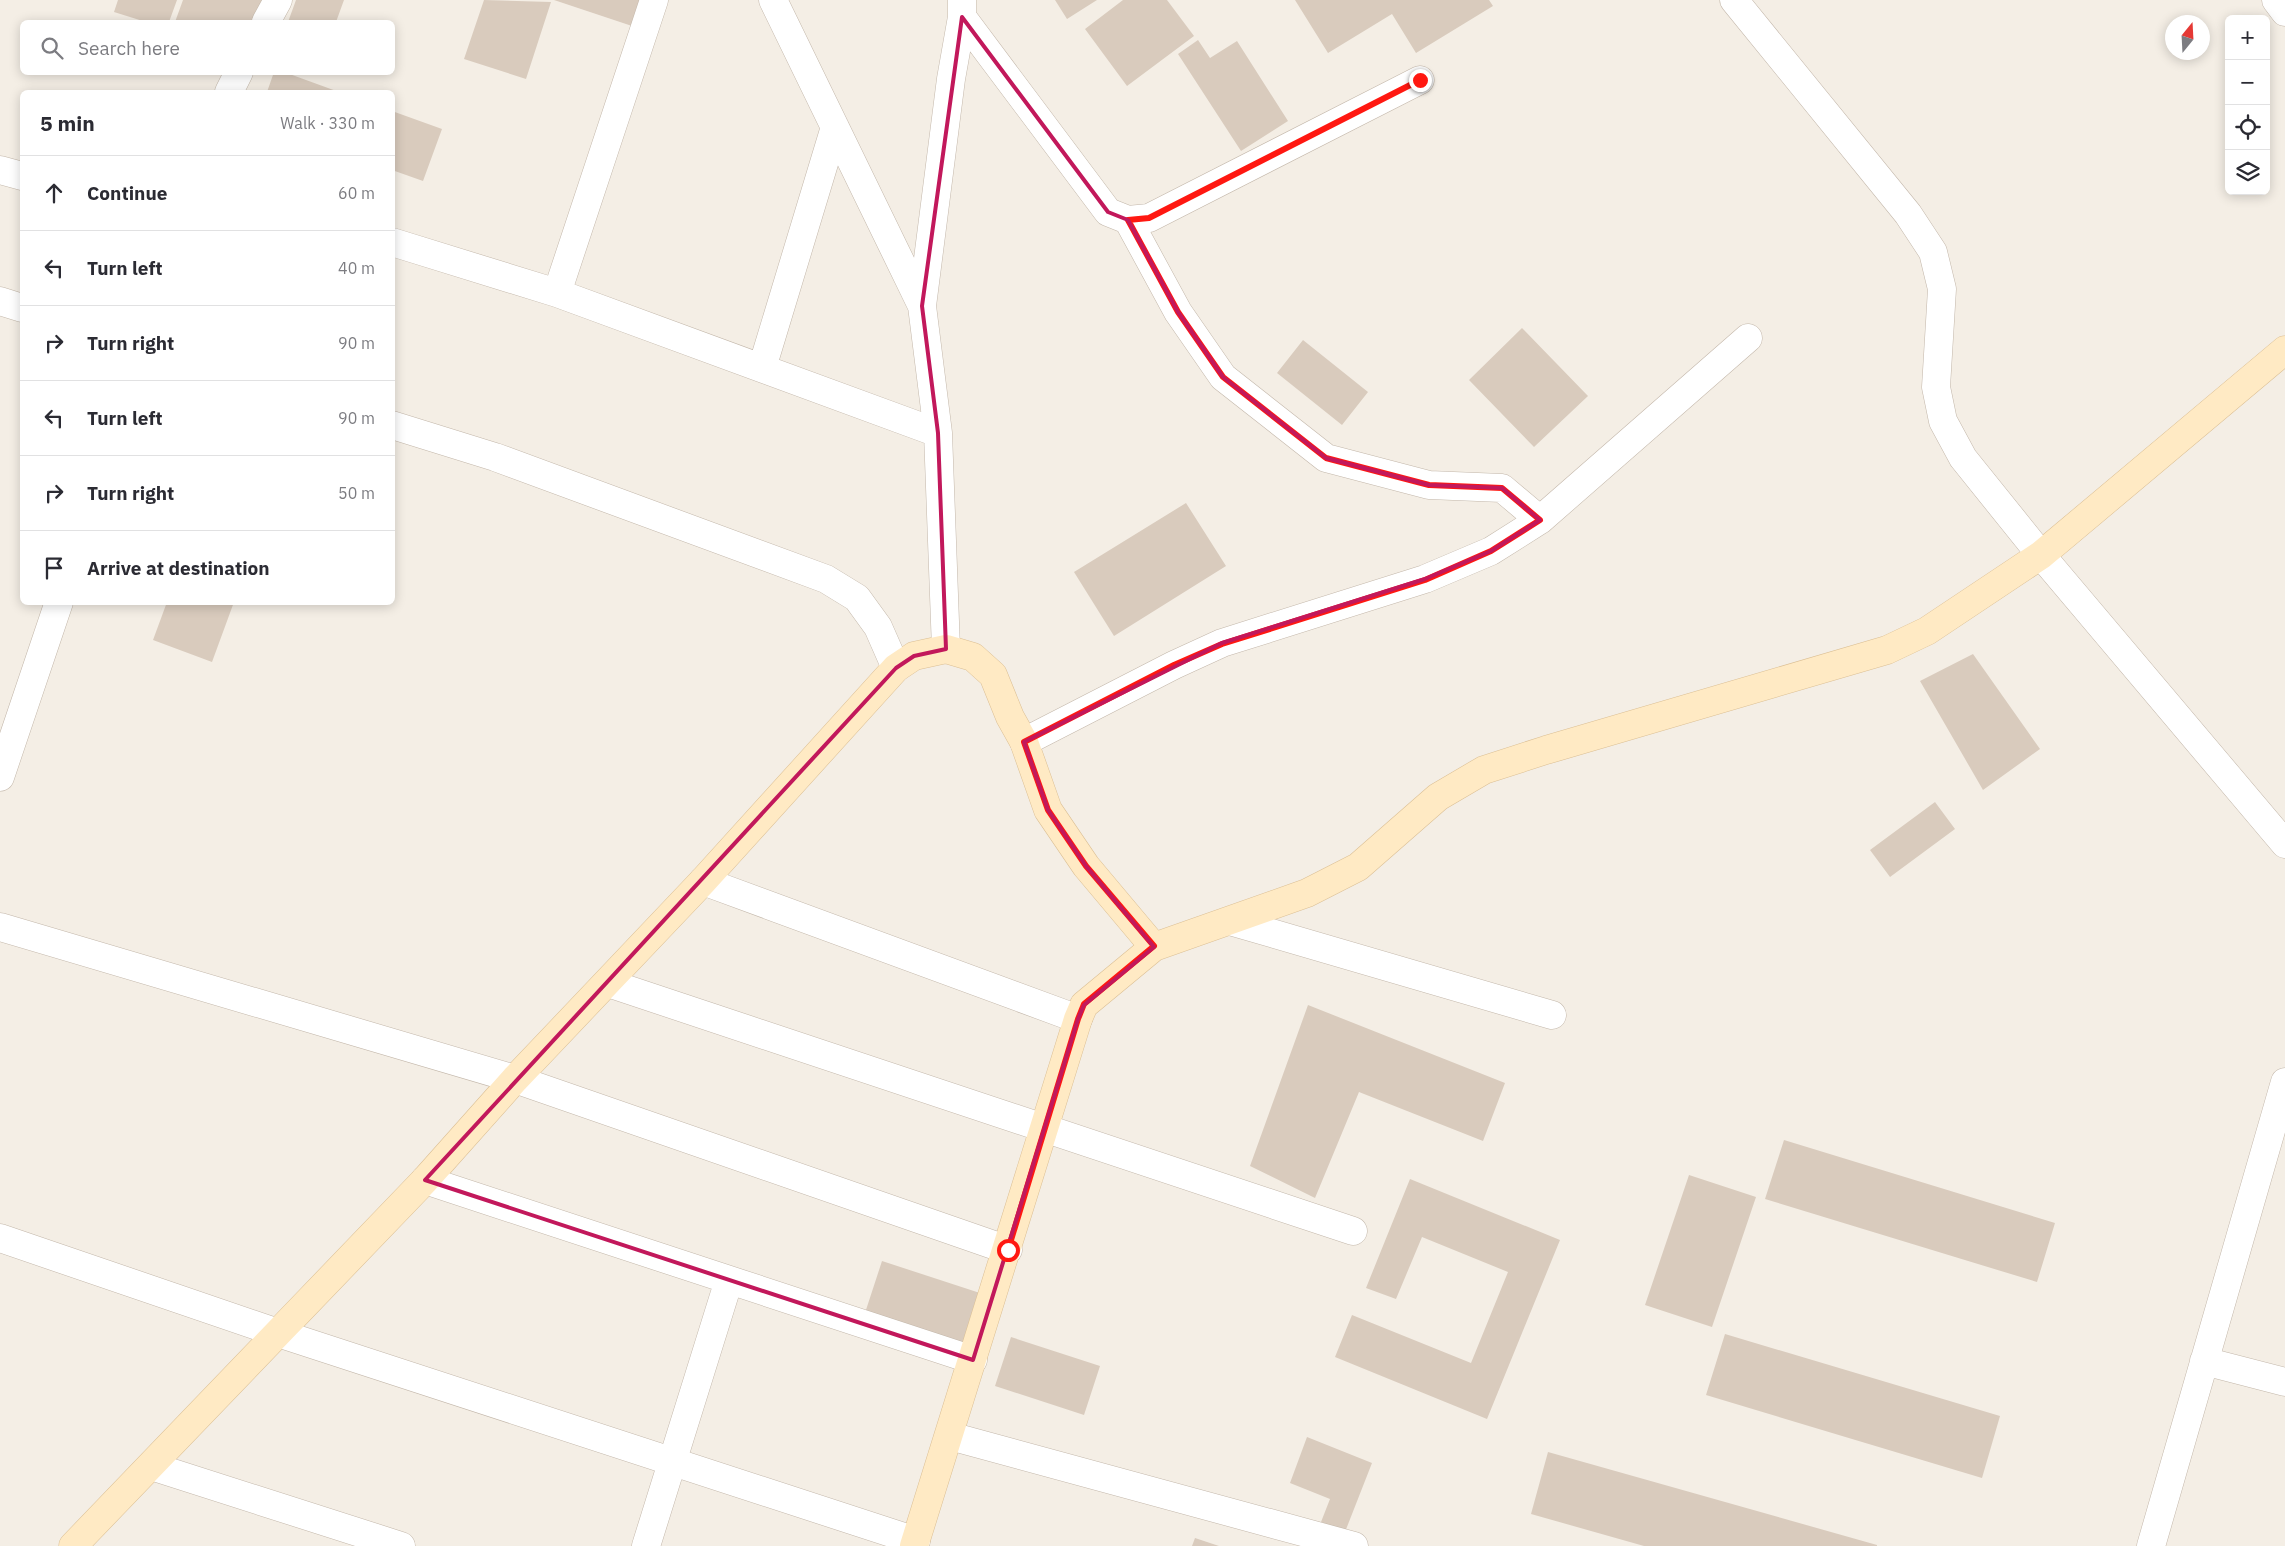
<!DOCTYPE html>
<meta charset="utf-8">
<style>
body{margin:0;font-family:"IBM Plex Sans",sans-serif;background:#f2f2f3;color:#2b2b33}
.controls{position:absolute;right:15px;top:15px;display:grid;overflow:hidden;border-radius:8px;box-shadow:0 2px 12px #0003}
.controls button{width:45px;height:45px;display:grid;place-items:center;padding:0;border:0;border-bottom:1px solid #e1e1e2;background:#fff;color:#2b2b33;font:25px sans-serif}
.compass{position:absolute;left:2165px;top:15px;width:45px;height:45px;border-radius:50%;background:#fff;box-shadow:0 2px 12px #0003;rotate:18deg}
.stop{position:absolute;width:15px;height:15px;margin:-11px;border:4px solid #ff1811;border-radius:50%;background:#fff}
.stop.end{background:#ff1811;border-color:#fff;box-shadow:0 1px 5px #0008}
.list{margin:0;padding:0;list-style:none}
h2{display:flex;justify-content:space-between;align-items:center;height:65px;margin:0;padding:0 20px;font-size:21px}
h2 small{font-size:16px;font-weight:400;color:#7c7c81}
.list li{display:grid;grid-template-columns:32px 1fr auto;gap:15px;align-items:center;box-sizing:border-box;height:75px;padding:0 20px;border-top:1px solid #e1e1e2}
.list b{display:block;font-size:19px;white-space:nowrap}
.list em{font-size:16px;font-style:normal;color:#7c7c81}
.icon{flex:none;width:28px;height:28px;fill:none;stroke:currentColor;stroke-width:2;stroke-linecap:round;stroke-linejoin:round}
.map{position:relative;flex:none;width:2285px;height:1546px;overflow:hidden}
.search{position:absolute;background:#fff;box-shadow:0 2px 12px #0003;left:20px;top:20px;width:375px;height:55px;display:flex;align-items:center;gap:12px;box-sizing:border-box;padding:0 18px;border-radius:8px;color:#7c7c81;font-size:19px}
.panel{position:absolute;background:#fff;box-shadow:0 2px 12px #0003;left:20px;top:90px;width:375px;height:515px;border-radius:8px}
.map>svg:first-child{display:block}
</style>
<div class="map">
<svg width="2285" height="1546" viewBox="0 0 2285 1546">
<rect width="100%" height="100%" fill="#f4eee5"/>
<!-- building -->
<path fill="#d9cbbd" d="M118 0H177L169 22H146L114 12Z
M183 0H264L256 22H175Z
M296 0H344L336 22H288Z
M484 0 551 2 526 79 464 59Z
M554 0H640L632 26Z
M1055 0H1097L1067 19Z
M1123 0H1167L1194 36 1127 86 1085 29Z
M1295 0H1489L1493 6 1416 53 1392 14 1328 53Z
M1198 40 1210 58 1237 41 1288 121 1241 151 1178 54Z
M274 72H284L339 92H267Z
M392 111 442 129 423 181 392 170Z
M1522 328 1588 396 1534 447 1469 380Z
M1303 340 1368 392 1342 425 1277 373Z
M1186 503 1226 566 1114 636 1074 572Z
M167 602H234L212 662 153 640Z
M1973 654 2040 749 1983 790 1920 681Z
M1935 802 1955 829 1890 877 1870 850Z
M1308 1005 1505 1083 1483 1141 1359 1092 1315 1198 1250 1166Z
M1784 1140 2055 1223 2037 1282 1765 1199Z
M1689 1175 1756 1197 1712 1327 1645 1305Z
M1410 1179 1560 1240 1487 1419 1335 1357 1352 1315 1471 1363 1508 1272 1422 1237 1396 1299 1366 1288Z
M882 1261 983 1294 966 1346 865 1313Z
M1725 1334 2000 1416 1982 1478 1706 1395Z
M1011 1337 1100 1366 1084 1415 995 1386Z
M1307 1437 1372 1463 1345 1532 1321 1522 1330 1499 1290 1483Z
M1548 1452 1877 1545V1546H1644L1531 1514Z
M1195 1538 1219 1546H1192Z"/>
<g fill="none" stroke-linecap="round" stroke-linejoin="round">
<!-- street casing -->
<g stroke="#c3b7aa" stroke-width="29">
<path id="street" d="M773 0 922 306
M1734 0 1908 214 1933 252 1942 289 1936 387 1943 421 1963 458 2041 555 2285 844
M2276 0 2285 12
M962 17 1108 212 1128 220 1149 218 1420 80
M266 22 278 0
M229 92 239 72
M0 170 22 176
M1128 220 1178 312 1223 377 1326 458 1429 485 1502 488 1540 520
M392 242 557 293 938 433
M557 293 654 0
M0 301 22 308
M762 368 835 127
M392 425 495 457 826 579 857 598 878 627 896 668
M946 649 938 433 922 306 951 79 962 17V0
M1024 742 1174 665 1222 643 1425 579 1491 551 1540 520 1748 338
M0 777 59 602
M703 881 1078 1019
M1230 921 1552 1015
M0 927 515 1079 1008 1250
M608 983 1353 1231
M425 1180 973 1360
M0 1238 278 1333 916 1541
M2204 1361 2285 1382
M950 1436 1354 1546
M151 1466 401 1546
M646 1546 729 1280
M2151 1546 2285 1082"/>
</g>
<!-- secondary casing -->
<g stroke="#dbbf94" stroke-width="29">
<path id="secondary" d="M73 1546 425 1180 515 1079 703 881 896 668 914 656 946 649 973 657 993 675 1010 717 1024 742 1048 810 1086 866 1154 947
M914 1546 1078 1019 1084 1005 1154 947 1307 893 1358 867 1438 797 1484 770 1546 750 1887 650 1927 631 2041 555 2285 350"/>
</g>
<!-- street -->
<use href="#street" stroke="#fff" stroke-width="28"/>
<!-- secondary -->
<use href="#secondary" stroke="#ffeac4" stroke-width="28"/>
</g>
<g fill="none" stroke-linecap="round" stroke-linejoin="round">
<!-- route -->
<path stroke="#ff1811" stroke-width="6" d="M1008 1250 1078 1019 1084 1004 1154 946 1086 866 1048 810 1024 742 1174 665 1222 644 1425 580 1491 551 1540 520 1502 488 1429 485 1326 458 1223 377 1178 312 1128 220 1149 218 1420 80"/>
</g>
<!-- marked area -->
<path fill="none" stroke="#c2185b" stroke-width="4" stroke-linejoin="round" d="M962 17 1108 212 1128 220 1178 312 1223 377 1326 458 1429 485 1502 488 1540 520 1491 551 1425 579 1222 643 1024 742 1048 810 1086 866 1154 947 1084 1005 1078 1019 973 1360 425 1180 896 668 914 656 946 649 938 433 922 306Z"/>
</svg>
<div class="controls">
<button>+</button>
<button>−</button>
<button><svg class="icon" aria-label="locate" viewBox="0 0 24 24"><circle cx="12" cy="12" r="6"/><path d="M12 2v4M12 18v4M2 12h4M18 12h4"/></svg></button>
<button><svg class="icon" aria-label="layers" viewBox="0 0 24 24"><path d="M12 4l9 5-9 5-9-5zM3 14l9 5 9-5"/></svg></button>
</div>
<svg class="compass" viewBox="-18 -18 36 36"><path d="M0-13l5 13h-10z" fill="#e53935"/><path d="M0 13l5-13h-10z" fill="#7c7c81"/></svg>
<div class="stop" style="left:1008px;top:1250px"></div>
<div class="stop end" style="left:1420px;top:80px"></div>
<div class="search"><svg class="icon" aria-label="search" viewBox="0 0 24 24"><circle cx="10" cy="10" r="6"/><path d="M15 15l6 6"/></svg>Search here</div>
<section class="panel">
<h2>5 min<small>Walk · 330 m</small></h2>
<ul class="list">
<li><svg class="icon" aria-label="ahead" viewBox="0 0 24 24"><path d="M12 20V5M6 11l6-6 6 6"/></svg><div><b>Continue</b></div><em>60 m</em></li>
<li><svg class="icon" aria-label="left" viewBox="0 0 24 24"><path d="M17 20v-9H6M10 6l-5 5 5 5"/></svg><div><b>Turn left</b></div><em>40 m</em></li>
<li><svg class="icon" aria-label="right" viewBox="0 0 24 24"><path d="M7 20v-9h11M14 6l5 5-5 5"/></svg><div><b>Turn right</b></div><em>90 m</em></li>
<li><svg class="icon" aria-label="left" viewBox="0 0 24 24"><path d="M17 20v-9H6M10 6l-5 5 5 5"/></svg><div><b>Turn left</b></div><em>90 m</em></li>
<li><svg class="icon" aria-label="right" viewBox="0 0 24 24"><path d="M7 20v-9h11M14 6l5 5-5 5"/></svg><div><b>Turn right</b></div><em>50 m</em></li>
<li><svg class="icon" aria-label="arrive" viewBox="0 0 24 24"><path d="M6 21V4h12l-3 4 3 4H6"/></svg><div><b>Arrive at destination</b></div></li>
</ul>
</section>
</div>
